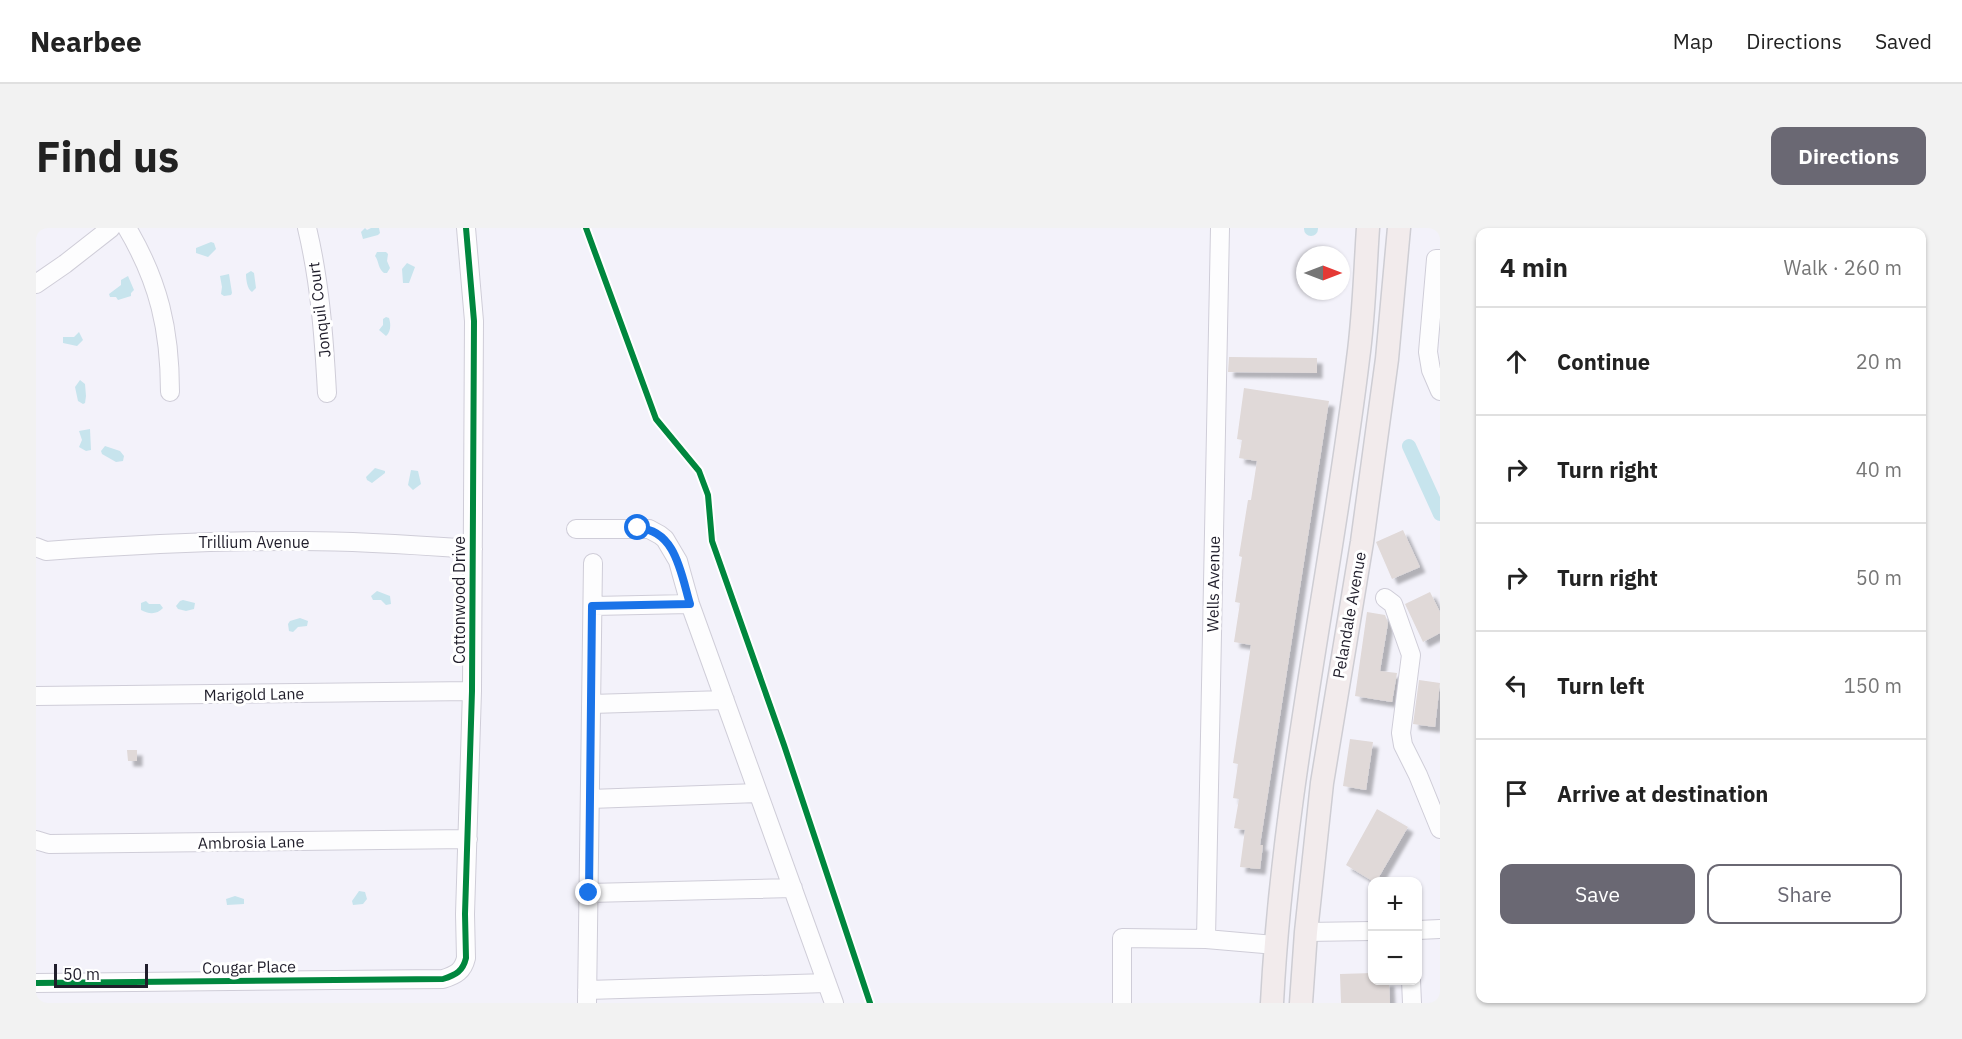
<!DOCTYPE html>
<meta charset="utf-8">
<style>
body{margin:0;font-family:"IBM Plex Sans",sans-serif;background:#f2f2f2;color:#222}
.controls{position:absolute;right:18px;bottom:18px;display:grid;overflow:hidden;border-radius:12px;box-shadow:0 2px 4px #0004}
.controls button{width:54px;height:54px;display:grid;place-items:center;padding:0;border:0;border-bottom:2px solid #e0e0e0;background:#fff;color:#222;font:30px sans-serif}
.compass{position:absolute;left:1260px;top:18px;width:54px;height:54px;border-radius:50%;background:#fff;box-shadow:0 2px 4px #0004;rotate:90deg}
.scale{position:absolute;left:18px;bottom:15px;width:94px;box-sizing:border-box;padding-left:6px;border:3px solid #201e2b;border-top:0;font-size:16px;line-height:21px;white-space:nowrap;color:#201e2b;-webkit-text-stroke:4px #fff;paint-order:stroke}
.stop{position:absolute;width:18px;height:18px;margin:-14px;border:4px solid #1a73e8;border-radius:50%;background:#fff}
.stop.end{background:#1a73e8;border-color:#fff;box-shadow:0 2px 6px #0008}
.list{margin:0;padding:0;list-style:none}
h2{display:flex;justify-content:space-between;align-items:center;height:78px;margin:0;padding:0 24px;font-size:26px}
h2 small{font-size:20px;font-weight:400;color:#767676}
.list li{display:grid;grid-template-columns:39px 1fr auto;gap:18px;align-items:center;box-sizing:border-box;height:108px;padding:0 24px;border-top:2px solid #e0e0e0}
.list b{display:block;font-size:22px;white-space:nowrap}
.list em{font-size:20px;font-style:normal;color:#767676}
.actions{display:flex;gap:12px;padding:18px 24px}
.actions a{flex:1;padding:14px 0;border:2px solid #6a6873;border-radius:12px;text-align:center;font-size:21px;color:#6a6873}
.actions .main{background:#6a6873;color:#fff}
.icon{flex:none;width:33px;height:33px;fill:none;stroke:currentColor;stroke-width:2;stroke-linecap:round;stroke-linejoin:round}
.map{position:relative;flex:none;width:1404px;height:775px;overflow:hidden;border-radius:12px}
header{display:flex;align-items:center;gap:36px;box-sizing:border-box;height:84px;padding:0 30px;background:#fff;border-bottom:2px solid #e0e0e0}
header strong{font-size:28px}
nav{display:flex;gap:33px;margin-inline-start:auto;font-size:21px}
.intro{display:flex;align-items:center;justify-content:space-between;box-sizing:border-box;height:144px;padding:0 36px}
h1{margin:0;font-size:42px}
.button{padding:15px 27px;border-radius:12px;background:#6a6873;color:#fff;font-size:21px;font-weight:700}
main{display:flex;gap:36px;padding:0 36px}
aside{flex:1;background:#fff;border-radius:12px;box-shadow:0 2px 4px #0004}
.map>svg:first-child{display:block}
</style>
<header>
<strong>Nearbee</strong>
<nav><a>Map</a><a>Directions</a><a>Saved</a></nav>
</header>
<div class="intro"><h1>Find us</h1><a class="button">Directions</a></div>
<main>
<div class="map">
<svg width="1404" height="775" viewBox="0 0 1404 775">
<defs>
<filter id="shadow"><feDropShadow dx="5.5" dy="5.5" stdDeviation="1.5" flood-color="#0004"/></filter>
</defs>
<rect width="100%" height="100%" fill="#f3f2fa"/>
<!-- water -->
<path fill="#c7e4ed" d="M329 0 331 2 335 0H343L344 5 342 7 327 11 325 4Z
M175 14 178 15 180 21 172 29 160 25V20Z
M341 24H350L352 26 351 33 354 40 351 45H348C342 41 343 33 339 28Z
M371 35 379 39 373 55H367L366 41Z
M215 43 218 45 220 60 216 64C211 61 210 51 210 46Z
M193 46 196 65 195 67 188 68 185 66 186 59 184 48Z
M92 48 98 62 95 65V68L82 72 80 69H74L73 66 85 57V52Z
M350 89 353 90C355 96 355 104 350 108L343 102 347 97V91Z
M43 104 47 112 41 118 27 115V109H38Z
M44 152 49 156 50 168 49 175 47 176 42 173 39 159Z
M54 201 55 222 50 223 43 219 46 212 43 203Z
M69 218 84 223 88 228 87 233 80 234 66 226 65 223Z
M339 240 349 243V245L336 255 331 252 330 249Z
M375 242 382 243 385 256 377 262 372 257Z
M341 363 354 368 355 376 350 377 345 372H337L335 368Z
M147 372 159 375 158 381 150 383 142 381 140 378 144 373Z
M110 373 113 376H124L127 380C121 387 112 386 105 382V375Z
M264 390 272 393 271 398 262 399 257 404 253 403 252 396 254 393Z
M323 663 329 664 331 671 327 676 317 677 316 673Z
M199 668 208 671V676L191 677 190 671Z"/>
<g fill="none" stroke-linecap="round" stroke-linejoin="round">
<!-- canal -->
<path stroke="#c7e4ed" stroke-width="14" d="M1275 0V1
M1373 218 1404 286"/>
</g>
<!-- building -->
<path fill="#e0d9d8" filter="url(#shadow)" d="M1193 129 1281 130V145L1192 144Z
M1208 160 1293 173 1224 617H1227L1224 641 1204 639 1209 602 1198 600 1203 571 1197 570 1202 536 1197 535 1215 417 1198 414 1204 375 1199 374 1206 329 1203 328 1212 272H1215L1221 233 1203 230 1206 212 1201 211Z
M1367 302 1384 339 1356 351 1340 314Z
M1394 364 1404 384V405L1387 414 1369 376Z
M1331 384 1349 387 1352 395 1344 443 1361 445 1356 474 1319 468Z
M1383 452 1404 455 1399 499 1377 496Z
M1314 511 1337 514 1330 562 1307 558Z
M91 522H101V533H92Z
M1341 581 1372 599 1340 654H1338L1310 637Z
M1336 745V753H1353L1354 775H1305L1304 746Z"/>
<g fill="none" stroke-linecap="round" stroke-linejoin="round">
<!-- minor casing -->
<g stroke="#cfcdd8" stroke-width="20">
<path id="minor" d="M91 0C123 54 134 102 134 164
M271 0C284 54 288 110 291 165
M1404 31H1400L1392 124 1395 142 1404 163
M0 56 29 36 75 0
M540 301H613L624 307 629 311 642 333 654 376 798 775
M0 319 10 323C95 317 181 312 267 313 324 313 380 317 437 321
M1349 370 1357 376 1375 427 1365 505 1367 517 1382 547 1404 601
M557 378 654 376
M0 468 436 463
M555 476 689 472
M554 571 722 565
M0 612 13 616 432 611
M553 665 757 660
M1382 702 1404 701
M1270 704 1336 703
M1170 711 1184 0
M1375 752 1376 775
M0 755 407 751C420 747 427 743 430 730L429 686 436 463 438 93 430 0
M551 762 791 755
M551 775 557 335
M1086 775V710L1170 711 1239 717"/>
</g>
<!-- major casing -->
<g stroke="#cecdd3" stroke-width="25">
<path id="major" d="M1236 775C1247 558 1296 346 1322 131 1328 88 1329 44 1332 0
M1265 775 1270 704 1286 555 1326 314 1351 131 1363 0"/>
</g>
<!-- minor -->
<use href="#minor" stroke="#fdfdfe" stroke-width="18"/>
<!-- major -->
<use href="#major" stroke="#f2ebec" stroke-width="22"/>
<!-- cycleway casing -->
<g stroke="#fff" stroke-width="10">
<path id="cycleway" d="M550 0 620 191 663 243 672 267 676 313 748 517 834 775
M0 755 407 751C420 747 427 743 430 730L429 686 436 463 438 93 430 0"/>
</g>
<!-- cycleway -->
<use href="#cycleway" stroke="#00873e" stroke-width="6"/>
</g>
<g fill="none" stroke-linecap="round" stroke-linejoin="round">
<!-- route -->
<path stroke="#1a73e8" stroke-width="8" d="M553 665 556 378 654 376C645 346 640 302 602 300"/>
</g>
<g text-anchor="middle" stroke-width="6" stroke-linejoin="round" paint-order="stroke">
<!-- street labels -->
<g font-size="16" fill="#201e2b" stroke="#fff">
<text transform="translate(283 82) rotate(-97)" y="6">Jonquil Court</text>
<text x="218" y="320">Trillium Avenue</text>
<text transform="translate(1177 356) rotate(-89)" y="6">Wells Avenue</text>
<text transform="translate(423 372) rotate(-90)" y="6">Cottonwood Drive</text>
<text transform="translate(1313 387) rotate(-80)" y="6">Pelandale Avenue</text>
<text transform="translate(218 466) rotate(-1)" y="6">Marigold Lane</text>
<text transform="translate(215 614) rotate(-1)" y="6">Ambrosia Lane</text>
<text transform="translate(213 739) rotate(-1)" y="6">Cougar Place</text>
</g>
</g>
</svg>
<div class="controls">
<button>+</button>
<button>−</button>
</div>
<svg class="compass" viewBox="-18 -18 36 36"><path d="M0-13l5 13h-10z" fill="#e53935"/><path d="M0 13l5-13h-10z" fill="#767676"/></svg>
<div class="scale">50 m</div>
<div class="stop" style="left:602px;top:300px"></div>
<div class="stop end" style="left:553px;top:665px"></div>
</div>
<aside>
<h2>4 min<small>Walk · 260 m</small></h2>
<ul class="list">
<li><svg class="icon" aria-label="ahead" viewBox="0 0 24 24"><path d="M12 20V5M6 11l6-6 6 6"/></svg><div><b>Continue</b></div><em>20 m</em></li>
<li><svg class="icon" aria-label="right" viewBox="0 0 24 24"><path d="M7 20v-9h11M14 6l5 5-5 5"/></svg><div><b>Turn right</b></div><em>40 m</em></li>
<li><svg class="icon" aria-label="right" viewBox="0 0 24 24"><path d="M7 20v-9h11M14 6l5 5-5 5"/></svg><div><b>Turn right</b></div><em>50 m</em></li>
<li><svg class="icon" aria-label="left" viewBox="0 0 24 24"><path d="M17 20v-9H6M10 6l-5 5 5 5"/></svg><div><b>Turn left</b></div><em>150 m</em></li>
<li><svg class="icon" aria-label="arrive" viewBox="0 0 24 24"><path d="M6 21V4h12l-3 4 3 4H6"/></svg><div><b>Arrive at destination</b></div></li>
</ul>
<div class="actions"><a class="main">Save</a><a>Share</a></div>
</aside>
</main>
